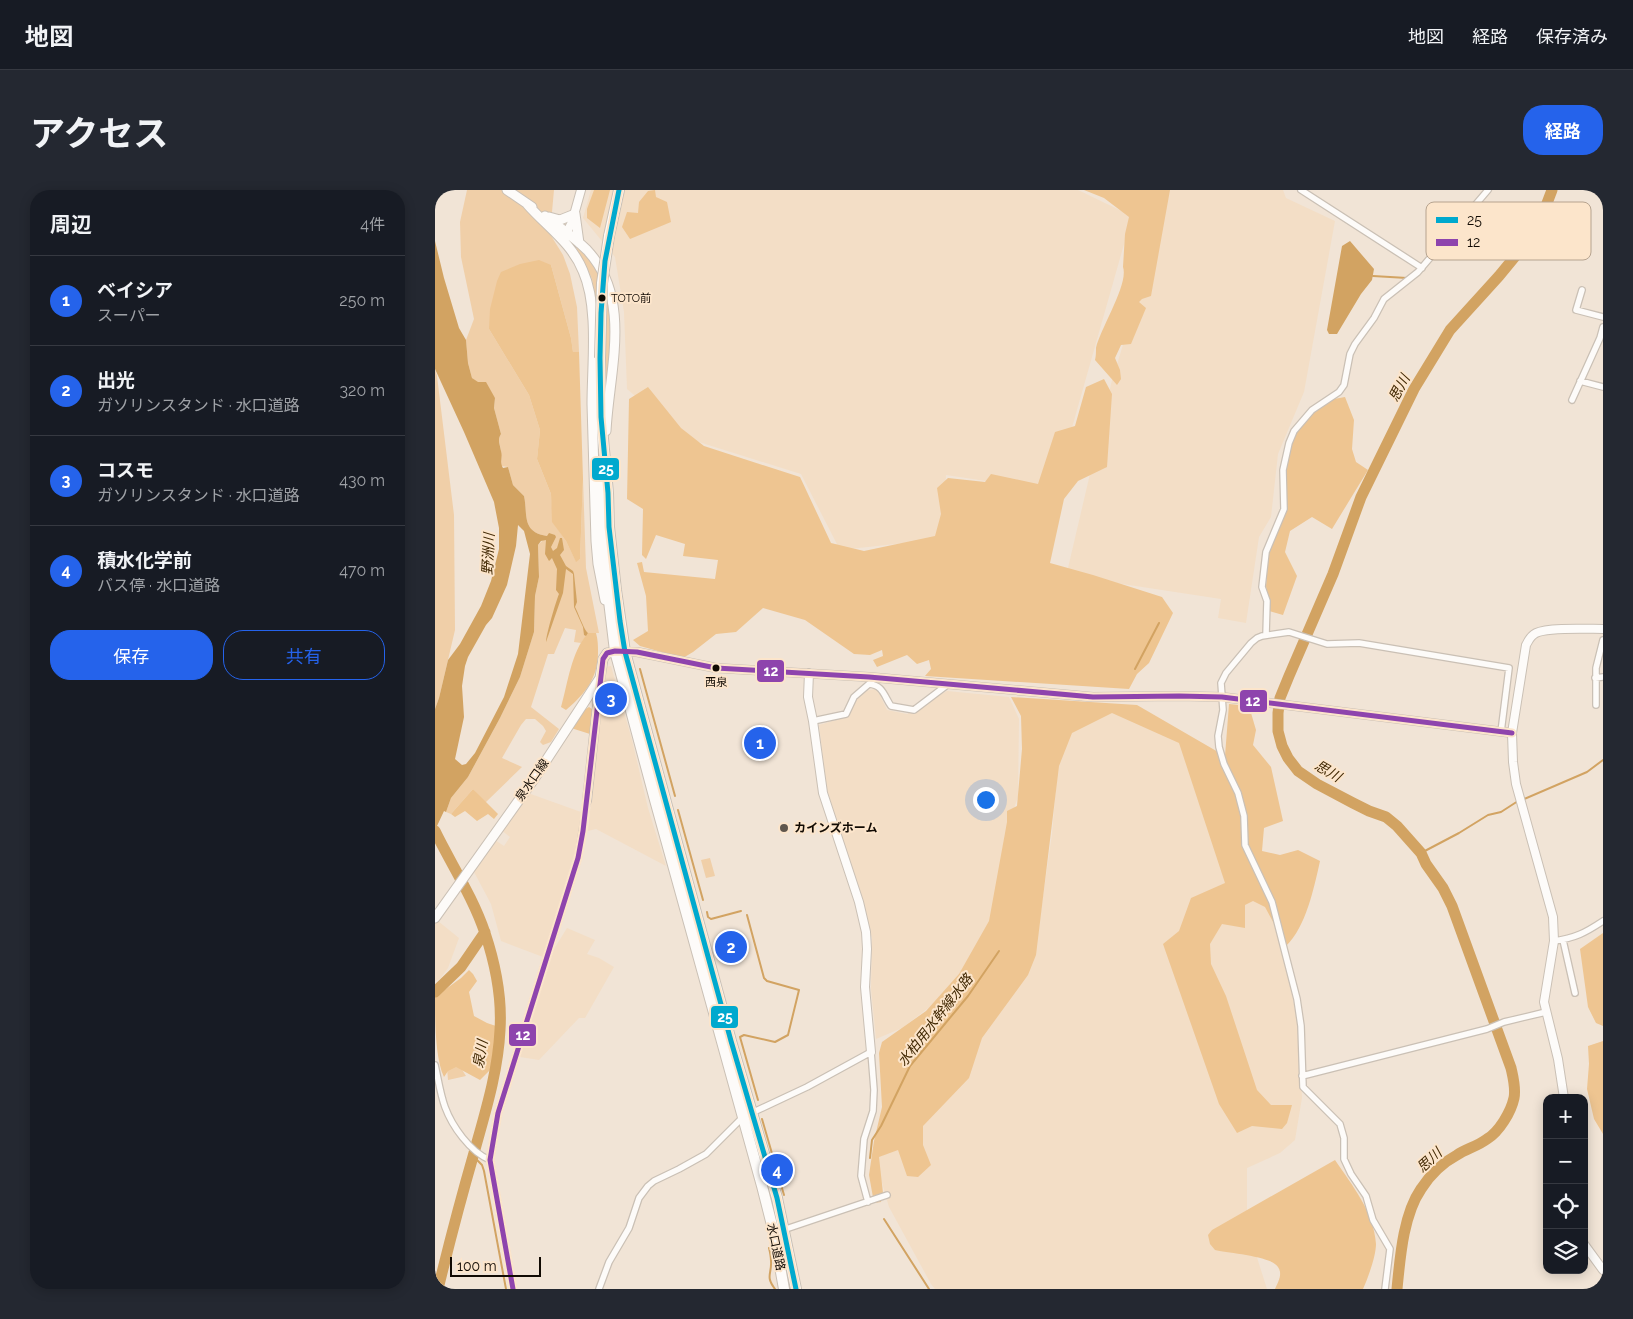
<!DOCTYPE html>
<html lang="ja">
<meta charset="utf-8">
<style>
body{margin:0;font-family:Raleway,"Noto Sans JP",sans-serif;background:#242831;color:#f1f3f6}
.controls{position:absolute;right:15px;bottom:15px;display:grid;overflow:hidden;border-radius:10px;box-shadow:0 2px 12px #0003}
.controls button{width:45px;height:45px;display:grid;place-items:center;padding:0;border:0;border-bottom:1px solid #363941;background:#171b24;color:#f1f3f6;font:25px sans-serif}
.scale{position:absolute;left:15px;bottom:12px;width:91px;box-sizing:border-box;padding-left:5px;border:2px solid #110a03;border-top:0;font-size:14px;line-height:18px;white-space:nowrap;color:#110a03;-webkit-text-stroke:4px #fce5cb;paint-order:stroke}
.you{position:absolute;left:550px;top:609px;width:18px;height:18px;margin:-12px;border:4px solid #fff;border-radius:50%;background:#1a73e8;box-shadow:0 0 0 8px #1a73e833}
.badge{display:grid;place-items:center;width:32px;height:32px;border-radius:50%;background:#2563eb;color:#fff;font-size:16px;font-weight:700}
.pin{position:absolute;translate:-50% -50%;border:2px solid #fff;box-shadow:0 1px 5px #0006}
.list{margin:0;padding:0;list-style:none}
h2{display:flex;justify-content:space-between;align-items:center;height:65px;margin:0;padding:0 20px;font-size:21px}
h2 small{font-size:16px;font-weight:400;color:#9ea1a6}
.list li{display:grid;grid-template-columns:32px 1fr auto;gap:15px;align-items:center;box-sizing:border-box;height:90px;padding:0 20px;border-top:1px solid #363941}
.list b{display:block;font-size:19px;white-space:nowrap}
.list p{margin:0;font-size:16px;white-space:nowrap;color:#9ea1a6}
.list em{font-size:16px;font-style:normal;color:#9ea1a6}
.actions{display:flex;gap:10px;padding:15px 20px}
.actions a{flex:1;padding:11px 0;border:1px solid #2563eb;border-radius:20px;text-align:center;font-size:18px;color:#2563eb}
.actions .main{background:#2563eb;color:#fff}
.icon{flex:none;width:28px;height:28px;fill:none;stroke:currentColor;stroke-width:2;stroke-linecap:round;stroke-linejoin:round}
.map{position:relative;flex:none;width:1168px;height:1099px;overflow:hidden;border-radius:20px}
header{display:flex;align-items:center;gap:30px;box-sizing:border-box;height:70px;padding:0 25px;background:#171b24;border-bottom:1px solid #363941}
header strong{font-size:24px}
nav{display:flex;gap:28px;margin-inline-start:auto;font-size:18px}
.intro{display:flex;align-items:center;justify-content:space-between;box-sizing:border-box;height:120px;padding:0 30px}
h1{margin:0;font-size:35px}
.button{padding:12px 22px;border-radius:20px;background:#2563eb;color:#fff;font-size:18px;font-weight:700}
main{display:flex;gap:30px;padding:0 30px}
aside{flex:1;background:#171b24;border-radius:20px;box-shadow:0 2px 12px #0003}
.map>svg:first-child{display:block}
</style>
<header>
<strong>地図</strong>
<nav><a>地図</a><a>経路</a><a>保存済み</a></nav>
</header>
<div class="intro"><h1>アクセス</h1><a class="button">経路</a></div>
<main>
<aside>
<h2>周辺<small>4件</small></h2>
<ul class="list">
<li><span class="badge">1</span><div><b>ベイシア</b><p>スーパー</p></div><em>250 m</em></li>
<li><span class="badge">2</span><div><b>出光</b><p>ガソリンスタンド · 水口道路</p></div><em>320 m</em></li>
<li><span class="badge">3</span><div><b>コスモ</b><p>ガソリンスタンド · 水口道路</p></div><em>430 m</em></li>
<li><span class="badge">4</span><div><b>積水化学前</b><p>バス停 · 水口道路</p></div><em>470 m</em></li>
</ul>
<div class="actions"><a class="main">保存</a><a>共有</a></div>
</aside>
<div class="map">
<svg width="1168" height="1099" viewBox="0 0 1168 1099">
<rect width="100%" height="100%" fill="#f1e4d6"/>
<!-- built -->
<path fill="#f3dec6" d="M156 0H643L697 26 619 301 511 285 507 349 405 360 366 284 248 247 192 199 189 122 180 67 148 28Z
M730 0H848L851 8 900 31 869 202 843 264 836 327 824 347 811 433 783 428 786 409 648 388 633 378 676 194 698 122Z
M176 476 197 550 213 618 231 676 161 639 153 641 170 477Z
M442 499 452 520 472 524 512 501 574 507 584 529 583 607 570 643 556 731 513 803 467 838 441 849 436 799 437 748 392 602 384 535 414 526 421 509 429 501Z
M677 522 746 552 835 720 855 792 864 843 867 908 860 950 845 963 812 978V1036L832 1099H500L496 1094 454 1017 440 968 544 849 600 762 617 644 623 573 636 542Z
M93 603 146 622 143 652 108 767 66 751 56 714 38 680 60 650 69 656 75 647 66 640Z
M3 731 24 748 13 778 5 789 0 791V734Z
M132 738 160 750 152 764 164 768 179 777 150 828H144L104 870 85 867 119 759Z"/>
<!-- green -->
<path fill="#f0cfa8" d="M32 0H119L115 44 128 65 135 84 142 117 144 162H138L136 148 116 75 54 139 94 205 105 240 102 269 116 304 118 332 131 351 141 371 145 369 148 289 151 378 164 443H153L146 453 139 452 141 440 130 438 119 464H113L96 517 124 539 116 552 108 555 105 552 111 541 108 536 100 529H91L86 535 67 568 87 577 50 613 38 599 16 624 11 622 16 608 33 587 65 528 85 487 99 442 100 406 104 387 103 355 112 346C86 342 93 324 89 306L78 295 73 277 66 276C65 271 66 269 66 264 67 256 61 252 66 244L59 218 60 208 37 188 33 173 31 150 39 129 26 67 25 32Z
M143 54C153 64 170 88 174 102 183 141 174 182 169 221L170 166 160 120V107L157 89 152 78 140 56Z
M0 179 2 186 19 325 20 440 4 508 0 519Z
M275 668 280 686 271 688 266 670Z
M20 876 26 878 31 886 13 890 12 878Z"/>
<!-- forest -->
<path fill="#eec591" d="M159 0H175L165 38 152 28V19Z
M220 0 221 7 232 12 236 32 195 49 187 37 192 22 203 23 204 12 213 1Z
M649 0H735L716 106 707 109 704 112 711 118 696 154 686 155 680 168 685 180 686 189 682 195 660 170C661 166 661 162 661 158 665 139 694 94 688 77L690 44 694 27 669 8Z
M104 70 116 75 136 148 138 162H144L148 289 145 369 141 372 131 351 117 332 116 304 102 269 105 240 94 205 54 139 55 119 62 91 66 82 85 74Z
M669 189 677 204 672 277 643 291 629 309 615 373 658 385 727 407 738 423 714 473 702 484 694 499 490 486 496 479 494 470 482 474 472 465 442 477 438 470 448 466 447 460 435 465 419 464 370 430 328 418 301 442 281 444 258 462 248 468 205 456 198 450 213 441 211 406 202 373 207 372 209 382 280 389 283 370 248 366 250 354 221 345 211 369 207 365 208 319 192 309 194 209 213 197 246 238 269 256 365 287 396 353 429 361 500 346 506 324 502 298 513 288 550 292 556 284 603 294 620 242 640 236 651 197Z
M910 207 919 230 917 259 921 272 933 280 897 339 877 327 855 341 850 362 862 386 848 425 834 421 831 396 834 360 847 332 851 279 859 245 873 227 899 209Z
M153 443H161C163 450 163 456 163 463 163 488 150 504 131 520L126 517C133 493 136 462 153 443Z
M576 507 702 515 790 566 794 514 814 516 821 540 818 555 836 577 848 631 829 638 827 661 845 665 863 660 885 671C879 698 871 737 851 756L830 717 818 711 810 715V738L787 734 775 754 776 774 791 806 822 900 836 915H857L852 933 847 939 817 936 802 943 784 914 728 754 744 741 756 708 790 693 744 553 677 523 637 543 624 576 601 765 593 785 547 848 534 888 488 936V955L496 975 483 987 472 986 463 960 444 967 448 1003 446 1012 439 1013 434 985 439 951 447 917 444 863 447 852 491 821 524 784 554 731 572 632V621L582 616 587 559 586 526Z
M154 517 160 521 155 544 136 538 146 522Z
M38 599 63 624 59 629 53 624 42 631 30 621 20 627 16 624Z
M1168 743V836L1161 833 1153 817 1145 759Z
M34 780 38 784 42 791 34 802 39 826 52 833 61 836 57 878 45 890 21 877 13 881 9 887C0 868 0 830 0 807L26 788Z
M1168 851V944L1159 929 1152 899 1154 874 1153 856Z
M900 970C917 995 939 1022 941 1054 941 1066 933 1088 928 1099H840C843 1092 848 1084 843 1077 837 1066 792 1063 780 1060L775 1054 773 1045 777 1040Z"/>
<!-- water -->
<path fill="#d2a362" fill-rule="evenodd" d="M0 51 9 88 24 138 31 150 33 173 37 188 43 192H51L60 208 59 218 66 244C62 250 65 254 66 261 68 268 64 271 68 278L73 277 78 295 89 306C93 324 86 342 112 346L114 343 120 345 121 347 116 357 118 361 122 358 125 348H127L129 360 125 365 131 376 138 381 139 384 142 412 140 417C143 422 149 440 153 443L151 446 149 445 148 437 139 417 138 384 131 379 128 403 111 452C111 445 121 411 124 404L121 400 122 379 117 368 114 371 110 364 111 350 106 351 103 355 104 387 100 406 99 442 85 487 65 528 33 587 16 608 11 622 9 621 2 636 5 640 0 644V519L4 508 13 470 25 454 46 416 56 391 64 359V338L59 312 29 242 0 179ZM83 335 89 341 95 364 83 464 69 507 40 563 31 574 27 575 20 569 29 527 27 496 30 476 33 467 51 435 57 428 72 395 81 356Z
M915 51 939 79 937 90 926 104 902 144H894L892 140 907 56Z"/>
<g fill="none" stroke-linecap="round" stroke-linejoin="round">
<!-- stream -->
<path stroke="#d2a362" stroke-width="2" d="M938 86 972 88
M205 479 240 606
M700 479 724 433
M1087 610 1152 582 1168 570
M243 620 268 710
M986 663 1024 643 1053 625 1066 622 1083 611
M272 722 273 727 276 729 306 721
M312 725 329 788 332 791 364 800 353 845 340 852 309 845 305 847 323 910
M327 929 349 1005
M38 966 47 975 49 981 71 1099
M435 968 437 950 446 936 475 876 533 806 564 761
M449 1029 494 1099
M334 1058C335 1062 336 1066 336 1071 337 1084 330 1086 340 1099"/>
<!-- river -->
<path stroke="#d2a362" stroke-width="11" d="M0 641C16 674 38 707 50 743 60 773 67 809 65 840 63 882 50 923 39 963 26 1008 14 1054 3 1099
M0 802 26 777 50 742
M962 1099C965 1069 968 1025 986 999 995 985 1007 973 1022 965 1031 959 1043 956 1052 949 1064 942 1076 922 1079 908 1081 898 1078 887 1076 878L1017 716 1008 698 991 674 986 663 962 636 951 627 934 621 918 613 882 594 863 581 853 568 847 556 843 541V523L845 508 854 486 898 384 926 307 979 199 1015 140 1064 86 1092 52 1106 29 1117 0"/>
<!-- minor casing -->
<g stroke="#cac0b5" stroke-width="8">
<path id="minor" d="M866 0 987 78
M1147 100 1141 120 1168 127
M1145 191 1168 197
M1137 210 1165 148 1168 137
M831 445 832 411 827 397 831 362 849 319 848 280 854 253 859 241 877 220 904 202 909 195 915 164 920 154 939 128 949 109 983 82 1053 0
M1160 488 1168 487
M1161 515V478L1168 450
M378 531 411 524 419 507 434 494C448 495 449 506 456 516L479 520 512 495
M1128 750 1140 803
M1119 751C1140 748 1150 743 1168 731
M0 875C3 888 5 903 10 917 17 936 35 962 55 970
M867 886 1052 839 1069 832 1111 822
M348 1040 452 1005
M78 1099 55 970 63 923 143 668 152 611
M164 1099 174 1072 194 1038 204 1008 213 996 219 991 244 979 271 964 308 927 372 897 436 862 439 900 438 921 429 949 426 986 433 1012
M950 1099 955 1059 938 1030 931 1006 916 984 909 969V948L905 934 868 897 866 836 862 809 837 712 810 655 809 626 803 603 789 574 784 557 783 546 788 520 786 493 791 483 816 453 822 448 827 446 854 442 892 454 924 453 1074 478 1066 542"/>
</g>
<!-- tertiary casing -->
<g stroke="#cac0b5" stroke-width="10">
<path id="tertiary" d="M132 42 137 32 146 0
M190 462H202L281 478 434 487 658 507 744 506 787 507 1077 543
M374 483 373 507 378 531 388 603 424 712 431 742 432 759 430 797 436 862
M152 611 165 488
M1129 908 1123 869 1109 812 1119 751 1118 727 1081 594 1078 572 1077 543 1091 455C1094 450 1095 446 1101 443 1113 437 1153 439 1168 439
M1149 1054 1168 1080"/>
</g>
<!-- secondary casing -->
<g stroke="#cac0b5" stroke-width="11">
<path id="secondary" d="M0 728 99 589 165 488 168 469 172 463 185 462"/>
</g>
<!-- primary casing -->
<g stroke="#cac0b5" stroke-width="11">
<path id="primary" d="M72 0 97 17
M92 14C111 36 137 53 148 81 164 117 157 174 157 214 158 260 160 305 161 351L163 374 170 410
M110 26C124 37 139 47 152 60 198 109 174 181 171 241
M114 27 125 30 140 24 144 53"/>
</g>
<!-- trunk casing -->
<g stroke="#cac0b5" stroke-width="12">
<path id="trunk" d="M174 46 184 0
M165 168 166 227 173 303 174 337 181 400 190 462 296 851 342 1008 361 1099
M165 281 170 378 180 461 220 610 327 996 339 1043 349 1099"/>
</g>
<!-- minor -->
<use href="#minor" stroke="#fdfbf9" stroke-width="5.5"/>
<!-- tertiary -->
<use href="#tertiary" stroke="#fdfbf9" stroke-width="8"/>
<!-- secondary -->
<use href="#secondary" stroke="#fdfbf9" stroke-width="9"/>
<!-- primary -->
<use href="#primary" stroke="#fdfbf9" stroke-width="9"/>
<!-- trunk -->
<use href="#trunk" stroke="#fdfbf9" stroke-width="10"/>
<!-- trunk-bridge casing -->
<g stroke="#cac0b5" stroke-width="12" stroke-linecap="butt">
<path id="trunk-bridge" d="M165 168 167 93 174 46"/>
</g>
<!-- trunk-bridge -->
<use href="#trunk-bridge" stroke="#fdfbf9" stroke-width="10"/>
<!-- bus-1 casing -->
<g stroke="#fce5cb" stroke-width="9">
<path id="bus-1" d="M184 0 170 71 166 123 165 168 166 227 173 303 174 337 185 431 190 462 232 616 296 851 342 1008 361 1099"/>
</g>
<!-- bus-2 casing -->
<g stroke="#fce5cb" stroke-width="9">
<path id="bus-2" d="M78 1099 55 970 63 923 143 668 148 641 168 469 172 463 180 461 202 462 281 478 434 487 658 507 744 506 787 507 1077 543"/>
</g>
<!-- bus-1 -->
<use href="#bus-1" stroke="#00a9ce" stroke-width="5"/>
<!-- bus-2 -->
<use href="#bus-2" stroke="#8e44ad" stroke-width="5"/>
</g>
<!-- markers -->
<g fill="#110a03" stroke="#fce5cb" stroke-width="2">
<circle cx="167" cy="108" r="4.5"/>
<circle cx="281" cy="478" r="4.5"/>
</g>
<circle fill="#5f564d" stroke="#fce5cb" stroke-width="2" cx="349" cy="638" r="5"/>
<g text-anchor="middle" stroke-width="4" stroke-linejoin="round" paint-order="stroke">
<!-- bus labels -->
<g font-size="11" fill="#110a03" stroke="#fce5cb" text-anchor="start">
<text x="176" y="112">TOTO前</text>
<text x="281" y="496" text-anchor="middle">西泉</text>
</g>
<!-- street labels -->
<g font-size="12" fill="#110a03" stroke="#fce5cb">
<text transform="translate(97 590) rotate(-55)" y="4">泉水口線</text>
<text transform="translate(341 1057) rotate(78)" y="4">水口道路</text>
</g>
<!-- poi labels -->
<g font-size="12" font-weight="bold" fill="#110a03" stroke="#fce5cb" text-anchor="start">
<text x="359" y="642">カインズホーム</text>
</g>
<!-- water labels -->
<g font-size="14" font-style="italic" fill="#422904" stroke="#fce5cb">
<text transform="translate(964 198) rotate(-62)" y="5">思川</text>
<text transform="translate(53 364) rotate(-87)" y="5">野洲川</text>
<text transform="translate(893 581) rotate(30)" y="5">思川</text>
<text transform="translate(500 830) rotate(-52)" y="5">水柏用水幹線水路</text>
<text transform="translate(45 864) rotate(-80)" y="5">泉川</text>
<text transform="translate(994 970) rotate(-43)" y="5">思川</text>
</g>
</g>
<!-- legend -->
<rect x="991" y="12" width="165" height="58" rx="8" fill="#fce5cb" stroke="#b6a38f" stroke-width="1"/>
<rect x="1001" y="27" width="22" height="6" fill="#00a9ce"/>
<rect x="1001" y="49" width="22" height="7" fill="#8e44ad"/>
<g font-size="14" fill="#110a03">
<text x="1032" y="35">25</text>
<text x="1032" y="57">12</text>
</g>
<g stroke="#fce5cb" stroke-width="2">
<rect x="156" y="267" width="29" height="24" rx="5" fill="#00a9ce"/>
<rect x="321" y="469" width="29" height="24" rx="5" fill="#8e44ad"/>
<rect x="804" y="499" width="29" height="24" rx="5" fill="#8e44ad"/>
<rect x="275" y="815" width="29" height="24" rx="5" fill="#00a9ce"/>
<rect x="73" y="833" width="29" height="24" rx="5" fill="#8e44ad"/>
</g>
<g font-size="14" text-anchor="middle" font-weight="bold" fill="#fff">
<text x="171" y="284">25</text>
<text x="336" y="486">12</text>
<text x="818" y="516">12</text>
<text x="290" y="832">25</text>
<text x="88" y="850">12</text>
</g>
</svg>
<div class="controls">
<button>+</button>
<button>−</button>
<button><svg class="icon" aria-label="locate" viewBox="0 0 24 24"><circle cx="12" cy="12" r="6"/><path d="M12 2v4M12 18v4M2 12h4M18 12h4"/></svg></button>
<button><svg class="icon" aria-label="layers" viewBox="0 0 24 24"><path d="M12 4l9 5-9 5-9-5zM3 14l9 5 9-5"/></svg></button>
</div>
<div class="scale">100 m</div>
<div class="you"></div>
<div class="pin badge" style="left:325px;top:553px">1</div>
<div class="pin badge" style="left:296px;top:757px">2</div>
<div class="pin badge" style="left:176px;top:509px">3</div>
<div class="pin badge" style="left:342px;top:980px">4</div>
</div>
</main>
